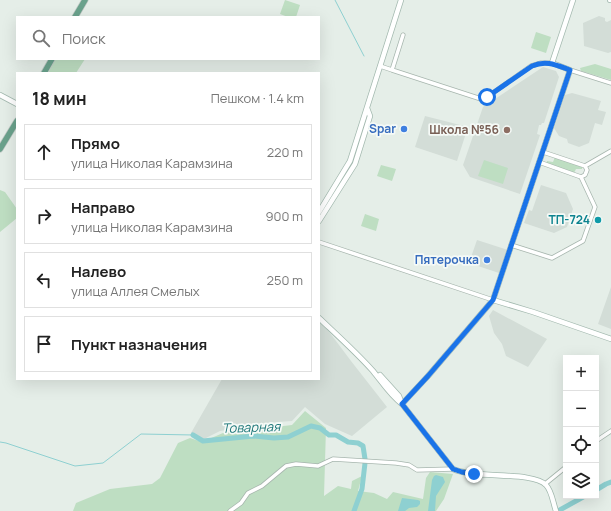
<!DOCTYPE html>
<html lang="ru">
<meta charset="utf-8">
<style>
body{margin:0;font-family:Manrope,sans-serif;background:#f2f2f2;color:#222}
.controls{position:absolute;right:12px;bottom:12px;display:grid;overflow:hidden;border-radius:0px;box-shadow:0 4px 16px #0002}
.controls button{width:36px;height:36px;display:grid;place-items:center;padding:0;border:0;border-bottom:1px solid #e0e0e0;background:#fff;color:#222;font:20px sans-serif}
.stop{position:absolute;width:12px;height:12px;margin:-9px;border:3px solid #1a73e8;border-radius:50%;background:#fff}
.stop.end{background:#1a73e8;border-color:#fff;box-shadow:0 1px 4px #0008}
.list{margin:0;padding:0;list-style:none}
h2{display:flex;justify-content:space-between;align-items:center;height:52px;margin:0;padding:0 16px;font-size:17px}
h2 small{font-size:13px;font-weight:400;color:#767676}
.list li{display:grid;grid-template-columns:26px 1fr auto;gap:12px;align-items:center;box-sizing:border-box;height:56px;margin:0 8px 8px;padding:0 8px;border:1px solid #e0e0e0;border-radius:0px}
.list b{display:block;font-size:15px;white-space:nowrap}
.list p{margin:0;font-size:13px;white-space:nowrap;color:#767676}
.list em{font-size:13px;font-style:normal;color:#767676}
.icon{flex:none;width:22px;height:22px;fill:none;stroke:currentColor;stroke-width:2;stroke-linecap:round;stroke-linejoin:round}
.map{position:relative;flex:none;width:611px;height:511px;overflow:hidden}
.search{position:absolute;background:#fff;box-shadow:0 4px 16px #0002;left:16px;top:16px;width:304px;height:44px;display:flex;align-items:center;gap:10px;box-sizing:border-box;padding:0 14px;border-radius:0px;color:#767676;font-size:15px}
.panel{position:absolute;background:#fff;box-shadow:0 4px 16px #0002;left:16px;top:72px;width:304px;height:308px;border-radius:0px}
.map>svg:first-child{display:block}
</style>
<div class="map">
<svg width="611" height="511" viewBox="0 0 611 511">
<rect width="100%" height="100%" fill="#e5eee8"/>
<!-- built -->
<path fill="#d3ddd7" d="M599 16 605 18V21L607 22 611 20V52L608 53 584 46 583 23Z
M543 67 556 71 559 77 544 123H542L541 125H539L537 134 540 135 520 194 470 177 463 165 483 107Z
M572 93 601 101 598 110 606 112 602 125 595 123 589 143 579 147 568 143 567 139 559 136 554 128 565 95Z
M425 116 468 127 457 161 415 147Z
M541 185 566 193 573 209 567 227 554 233 524 223 529 210 532 211Z
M477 240 508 250 499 273 469 263Z
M611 287V329L598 324Z
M493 310 547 339 528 367 506 356 502 344 494 333 489 316Z
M319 321 330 333 351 361 387 407 352 436 325 424 305 407 292 421 263 423 220 431 204 439 191 433 222 379H319Z"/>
<!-- green -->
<path fill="#bedec2" d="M285 0 300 5 296 17H288L280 14Z
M536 32 551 37 546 53 531 48Z
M55 59H85L76 73H48Z
M595 64 611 69V80L581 71 580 68Z
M555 157 582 167V169H576L574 173 546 164 547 161 553 162Z
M484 160 508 168 503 184 478 176Z
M381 165 396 169 392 181 377 176Z
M0 190 5 192 17 209V218L0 232Z
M365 214 379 219 376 231 361 226Z
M305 411 326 428 324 496 338 486 351 489 352 481 362 476 358 491 374 493 387 499 393 492 423 499 426 478 430 472 453 474 444 499 436 511H73L76 503 110 489 152 484 160 478 178 443 190 438 202 442 223 433 292 425Z"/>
<!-- water -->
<path fill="#8ed0d1" d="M436 475 443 477 445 482 436 496 435 511H428L432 480 434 476Z
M402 498 418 500 420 501V504L417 507 409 508 405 511H398Z"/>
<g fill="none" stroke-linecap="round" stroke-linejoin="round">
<!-- stream -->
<path stroke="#8ed0d1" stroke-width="1" d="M335 0 364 56
M0 442 6 443 75 466 103 463 141 434 193 435"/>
<!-- river -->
<path stroke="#8ed0d1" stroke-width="5" d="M193 435 203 441 254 436 274 438 288 437 311 426 320 428 329 435H336L348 442 358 443 363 446 365 459
M596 490 606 484 611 482
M354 511 362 489 365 463
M558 511 585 496"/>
<!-- street casing -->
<g stroke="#a7b6ae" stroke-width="5">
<path id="street" d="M403 35 392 70 481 99 487 97 531 66 541 63H552
M380 66 392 70
M570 70 611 83
M543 152 585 166
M539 162 581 177
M319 242 493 300
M511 245 552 258 583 241 595 207 581 177 585 175 587 170 585 166 611 151
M596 441 611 431
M545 484 566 467
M230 511 241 503 248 493 262 486 286 466 296 464 318 466 333 459 396 463 409 465 417 470 453 469"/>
</g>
<!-- secondary casing -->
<g stroke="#a3b9af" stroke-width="6">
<path id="secondary" d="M610 0H611
M0 95 17 104
M319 212 350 161 401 0
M319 221 355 164 370 116 367 108
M493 300 533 312 611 339
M319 318C337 335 356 352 373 371 382 382 390 395 402 404L453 469C474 479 533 471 546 485 552 491 553 503 556 511
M380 375 399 396 402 404
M402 404 428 376 493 300 570 70 552 63 573 0"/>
</g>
<!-- primary casing -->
<g stroke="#c2c9c6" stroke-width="7">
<path id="primary" d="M75 17 85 0
M44 73 52 59
M0 149 17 121"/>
</g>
<!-- street -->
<use href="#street" stroke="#fff" stroke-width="3.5"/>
<!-- secondary -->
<use href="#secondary" stroke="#fff" stroke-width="4.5"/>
<!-- primary -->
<use href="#primary" stroke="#6aa28c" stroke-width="5.5"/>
</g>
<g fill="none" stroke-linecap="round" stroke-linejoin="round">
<!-- route -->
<path stroke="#1a73e8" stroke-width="5" d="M474 474 462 472 453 469 402 404 428 376 493 300 570 70C556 65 546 60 532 66L487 97"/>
</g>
<!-- markers -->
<g fill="#3f7fe0" stroke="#f5faf7" stroke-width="1.5">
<circle cx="404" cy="129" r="4"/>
<circle cx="487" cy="260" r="4"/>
</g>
<circle fill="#8d6e63" stroke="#f5faf7" stroke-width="1.5" cx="507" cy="130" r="4"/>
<circle fill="#0f9aa8" stroke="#f5faf7" stroke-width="1.5" cx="598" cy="220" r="4"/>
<g text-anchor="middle" stroke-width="3.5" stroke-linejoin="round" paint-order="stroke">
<!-- shop labels -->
<g font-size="12" font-weight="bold" fill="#366cbe" stroke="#f5faf7" text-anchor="end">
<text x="396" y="133">Spar</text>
<text x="479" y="264">Пятерочка</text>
</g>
<!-- education labels -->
<g font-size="12" font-weight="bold" fill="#785e54" stroke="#f5faf7" text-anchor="end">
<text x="499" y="134">Школа №56</text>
</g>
<!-- culture labels -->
<g font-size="12" font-weight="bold" fill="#0d838f" stroke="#f5faf7" text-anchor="end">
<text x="590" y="224">ТП-724</text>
</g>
<!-- water labels -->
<g font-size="13" font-style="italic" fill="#1f787a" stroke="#f5faf7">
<text transform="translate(251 427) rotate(-2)" y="5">Товарная</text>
</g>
</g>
</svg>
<div class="controls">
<button>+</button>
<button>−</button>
<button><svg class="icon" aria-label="locate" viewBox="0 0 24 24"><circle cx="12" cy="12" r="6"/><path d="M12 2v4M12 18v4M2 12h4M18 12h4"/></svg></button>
<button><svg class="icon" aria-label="layers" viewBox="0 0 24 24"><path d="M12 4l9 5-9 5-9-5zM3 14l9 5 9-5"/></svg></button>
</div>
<div class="stop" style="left:487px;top:97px"></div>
<div class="stop end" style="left:474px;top:474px"></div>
<div class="search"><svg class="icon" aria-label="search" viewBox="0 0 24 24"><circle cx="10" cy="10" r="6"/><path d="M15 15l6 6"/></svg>Поиск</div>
<section class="panel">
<h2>18 мин<small>Пешком · 1.4 km</small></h2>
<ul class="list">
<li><svg class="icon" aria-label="ahead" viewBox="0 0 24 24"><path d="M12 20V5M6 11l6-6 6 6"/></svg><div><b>Прямо</b><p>улица Николая Карамзина</p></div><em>220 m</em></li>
<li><svg class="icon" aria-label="right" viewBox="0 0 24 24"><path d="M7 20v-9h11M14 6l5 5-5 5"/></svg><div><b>Направо</b><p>улица Николая Карамзина</p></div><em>900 m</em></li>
<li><svg class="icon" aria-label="left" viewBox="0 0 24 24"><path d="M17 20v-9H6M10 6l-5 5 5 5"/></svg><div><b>Налево</b><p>улица Аллея Смелых</p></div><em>250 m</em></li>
<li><svg class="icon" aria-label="arrive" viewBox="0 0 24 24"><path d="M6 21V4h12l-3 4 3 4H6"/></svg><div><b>Пункт назначения</b></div></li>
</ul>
</section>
</div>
